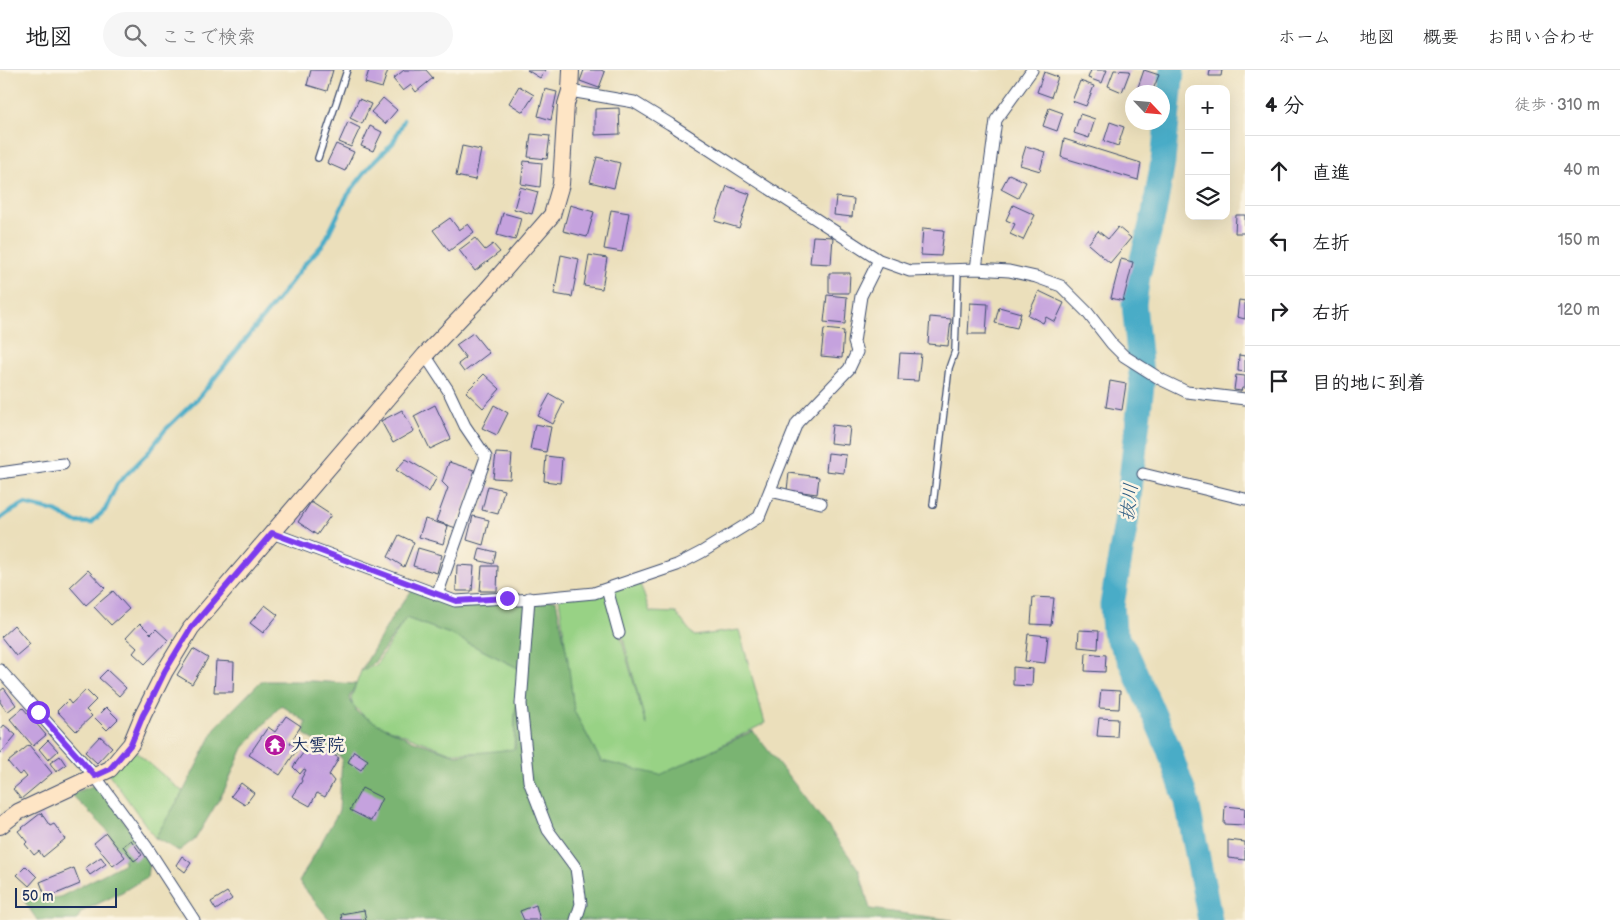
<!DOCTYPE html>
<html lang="ja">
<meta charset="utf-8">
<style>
body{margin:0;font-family:"Balsamiq Sans","Klee One",sans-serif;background:#f6f6f6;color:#202124}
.controls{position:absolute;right:15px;top:15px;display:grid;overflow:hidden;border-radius:10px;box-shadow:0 5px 20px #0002}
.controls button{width:45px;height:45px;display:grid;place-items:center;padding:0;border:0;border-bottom:1px solid #e0e0e0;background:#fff;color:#202124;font:25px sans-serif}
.compass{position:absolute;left:1125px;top:15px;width:45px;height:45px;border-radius:50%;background:#fff;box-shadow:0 5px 20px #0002;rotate:116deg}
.scale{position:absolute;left:15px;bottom:12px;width:102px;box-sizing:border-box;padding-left:5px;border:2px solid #1b2f5e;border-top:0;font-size:14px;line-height:18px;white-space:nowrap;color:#1b2f5e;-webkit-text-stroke:4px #fcf5e5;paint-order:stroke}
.stop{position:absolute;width:15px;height:15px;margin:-11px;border:4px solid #7c3aed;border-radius:50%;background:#fff}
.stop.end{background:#7c3aed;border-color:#fff;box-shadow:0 1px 5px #0008}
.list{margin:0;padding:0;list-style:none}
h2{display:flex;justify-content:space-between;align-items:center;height:65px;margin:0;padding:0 20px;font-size:21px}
h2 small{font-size:16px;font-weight:400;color:#757577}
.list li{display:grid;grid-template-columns:32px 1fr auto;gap:15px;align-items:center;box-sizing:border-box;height:70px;padding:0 20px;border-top:1px solid #e0e0e0}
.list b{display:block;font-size:19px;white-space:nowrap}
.list em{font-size:16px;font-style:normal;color:#757577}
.icon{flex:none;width:28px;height:28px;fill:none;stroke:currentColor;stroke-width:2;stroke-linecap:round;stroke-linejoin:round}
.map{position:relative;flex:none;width:1245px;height:850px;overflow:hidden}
header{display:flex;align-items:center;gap:30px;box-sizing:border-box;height:70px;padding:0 25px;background:#fff;border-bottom:1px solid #e0e0e0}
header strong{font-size:24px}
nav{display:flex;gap:28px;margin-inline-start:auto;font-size:18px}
.search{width:350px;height:45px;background:#f6f6f6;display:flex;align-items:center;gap:12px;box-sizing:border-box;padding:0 18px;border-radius:28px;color:#757577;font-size:19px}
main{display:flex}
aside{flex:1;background:#fff}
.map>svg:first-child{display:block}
</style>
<header>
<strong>地図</strong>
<div class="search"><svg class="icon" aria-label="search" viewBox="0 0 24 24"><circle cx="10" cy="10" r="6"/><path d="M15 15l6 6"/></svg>ここで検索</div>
<nav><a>ホーム</a><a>地図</a><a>概要</a><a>お問い合わせ</a></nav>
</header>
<main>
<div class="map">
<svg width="1245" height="850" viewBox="0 0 1245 850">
<rect width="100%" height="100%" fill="#fcf5e5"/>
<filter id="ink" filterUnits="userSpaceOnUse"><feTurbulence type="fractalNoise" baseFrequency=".02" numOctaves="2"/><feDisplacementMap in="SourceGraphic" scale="10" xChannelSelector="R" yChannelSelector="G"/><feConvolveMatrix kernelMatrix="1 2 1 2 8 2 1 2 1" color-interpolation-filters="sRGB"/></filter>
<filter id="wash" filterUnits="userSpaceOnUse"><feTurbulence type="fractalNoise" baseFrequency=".0096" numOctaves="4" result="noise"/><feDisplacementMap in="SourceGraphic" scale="20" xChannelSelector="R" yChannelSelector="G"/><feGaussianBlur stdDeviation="1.12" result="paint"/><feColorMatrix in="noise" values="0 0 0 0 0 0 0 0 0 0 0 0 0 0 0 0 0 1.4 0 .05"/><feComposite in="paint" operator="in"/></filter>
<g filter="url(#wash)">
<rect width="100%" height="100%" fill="#ebdfbb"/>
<!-- green -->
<path fill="#98d285" stroke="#5a8072" d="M639 511 650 542 676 543 694 566 739 560 765 653 660 706 601 691 574 641 559 528 607 519 646 655 610 519Z
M406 548 450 564 522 600 515 644 514 682 451 683 377 654 364 646 353 635 351 628 361 601 376 595Z
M130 677 183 722 155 768 107 701Z"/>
<!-- forest -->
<path fill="#7ab472" stroke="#4a7268" d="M413 519 461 533 556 530 568 590 574 641 601 691 660 705 753 661 829 758 859 800 870 839 953 850H330L299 812 339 741 342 688 304 664 306 652 281 635 243 678 224 721 196 768 179 781 155 768 183 722 216 657 261 611H313L356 614 349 628 357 642 378 654 414 671 456 685 515 679V642L522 600 450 564 406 548 374 593 361 601 394 544Z
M100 713 149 791 147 807 122 822 81 842 77 850H37L23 829 28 825 44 829 60 827 125 793 107 760 71 724Z"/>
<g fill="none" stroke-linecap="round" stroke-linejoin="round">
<!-- stream -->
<path stroke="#48acc7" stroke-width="4.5" d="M0 449 8 443 24 434 55 441 75 452 91 453 105 440 117 414 147 384 165 360 200 326 279 228 304 195 324 173 347 126 368 98 393 73 404 50"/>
<!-- river -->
<path stroke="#48acc7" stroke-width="25" d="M1172 0 1163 92 1154 143 1138 205 1134 234 1142 315 1126 453 1112 535 1114 561 1128 586 1168 677 1187 732 1210 850"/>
</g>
<g id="blocks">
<!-- building -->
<path fill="#c5a2de" d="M311 0H333L327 21 307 15Z
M369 0H388L382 18 365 13Z
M404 0H426L433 8 416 22 411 15 403 21 393 9Z
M527 0H546L540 8Z
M584 0H601L605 2 599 18 580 11Z
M1091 0H1107L1102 13 1088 8Z
M1114 0 1130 1 1122 22 1108 16Z
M1144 0 1159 5 1152 22H1145L1137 20Z
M1210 0H1222L1221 6H1209Z
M1044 2 1058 7 1051 27 1037 22Z
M1080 11 1094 16 1086 36 1072 31Z
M519 16 534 25 523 42 509 33Z
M545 19 557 22 551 50 538 46Z
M383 28 397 40 385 54 371 42Z
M359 29 371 34 362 54 350 48Z
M619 38 620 64 595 65V39Z
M1049 38 1063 43 1057 61 1043 56Z
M1080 44 1095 49 1089 68 1074 63Z
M348 52 360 58 351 77 339 72Z
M1110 52 1124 57 1118 76 1104 71Z
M370 56 382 62 373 81 361 76Z
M531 64 550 66 547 89 528 87Z
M1064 69 1141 93 1138 110 1061 87Z
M336 74 354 82 345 101 327 93Z
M462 76 481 80 475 110 456 106Z
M1026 76 1045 82 1040 101 1020 95Z
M597 87 620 93 614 118 590 112Z
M524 91 542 93 540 117 521 114Z
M1009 104 1026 112 1018 128 1001 119Z
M727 116 750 124 739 158 715 151Z
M520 117 538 122 532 144 514 139Z
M836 127 854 129 852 147 834 145Z
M570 135 594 142 587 167 563 161Z
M1013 135 1035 145 1023 170 1010 164 1015 154 1006 150Z
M611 140 629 143 622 182 604 179Z
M503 143 521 148 515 170 497 165Z
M1236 145H1245V163H1235Z
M450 148 459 160 468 154 474 162 449 181 433 160Z
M1118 157 1131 168 1110 193 1088 174 1098 161 1108 169Z
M923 158 944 160 941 186 921 185Z
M813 166 833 167 831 194 810 193Z
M475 168 485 180 493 174 500 182 475 201 459 180Z
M561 185 579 189 572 227 554 224Z
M589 185 607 188 602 219 584 216Z
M1121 189 1133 192 1123 231 1111 228Z
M829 203H850L849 223H829Z
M1039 221 1064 233 1055 252 1046 247 1043 253 1028 245Z
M827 225 847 227 845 254 824 252Z
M1239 230 1245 231V249L1237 247Z
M970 233 988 234 986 264H968Z
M999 237 1021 243 1017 258 995 253Z
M930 247 951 249 948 276 928 274Z
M824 259 844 261 842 288 821 286Z
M473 263 489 283 464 302 458 294 466 288 456 275Z
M900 283 921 284 918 311 898 310Z
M1239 285 1245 286V302L1238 301Z
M484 304 500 319 483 338 466 322Z
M1236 305 1245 306V318H1242L1241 321 1234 320Z
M1110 311 1126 314 1122 340 1106 337Z
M550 324 564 332 553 354 538 346Z
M435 335 451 369 430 379 414 346Z
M494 335 508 343 497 365 482 358Z
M402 340 414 361 393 373 381 351Z
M535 354 551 357 546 382 530 379Z
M832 355 850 357 848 375 830 373Z
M496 383 512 384 510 409 493 408Z
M828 383 846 385 844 403 826 401Z
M546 386 562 388 560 413 544 411Z
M406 389 437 407 429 422 396 400Z
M449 392 477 401 456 458 436 451 448 418 442 412Z
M789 403 819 407 817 424 787 420Z
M488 416 504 420 498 444 482 440Z
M311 432 331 445 317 465 298 452Z
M473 446 489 450 483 475 467 470Z
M425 449 448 456 443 474 419 467Z
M399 465 414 472 404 497 388 487Z
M418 478 442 485 437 503 413 496Z
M480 478 496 482 493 494 477 490Z
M457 495 474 496 472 521H456Z
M482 496H498L497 521H480Z
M88 500 105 518 86 535 70 517Z
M113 521 129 539 111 555 94 537Z
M1033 527 1054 528 1051 555 1031 554Z
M265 535 278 545 263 563 250 553Z
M140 553 151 564 156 559 168 570 145 594 133 583 137 578 126 568Z
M14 555 30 574 16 586 1 567Z
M1079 560 1099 561 1098 579 1078 577Z
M1028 564 1048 566 1045 593 1025 591Z
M193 579 208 588 192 614 177 605Z
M1086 583 1106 585 1105 602 1085 601Z
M216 591 234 592 233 622H214Z
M1013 597 1033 599 1032 616 1013 615Z
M107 600 126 618 119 626 99 608Z
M4 618 16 635 7 642 0 632V621Z
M86 620 96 630 86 640 92 646 76 661 57 641 68 630 71 634Z
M1101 620 1120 621 1119 639 1099 638Z
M106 637 118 649 107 660 95 648Z
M23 638 46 665 33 676 10 649Z
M286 646 301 656 290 673 298 678 280 705 249 685 268 657 275 662Z
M1099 648 1118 649 1117 667 1097 666Z
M4 655 16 665 0 684V660Z
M100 666 112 677 97 693 85 682Z
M48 670 58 681 48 690 39 679Z
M29 675 52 703 21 729 13 719 27 707 23 702 19 705 8 692Z
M320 677 339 688 329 705 334 711 325 727 317 723 310 736 292 726 302 711 301 709 306 700 304 699 300 704 293 697 306 679 315 685Z
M354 681 368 690 361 700 348 692Z
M60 686 66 695 56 702 50 693Z
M241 713 254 723 245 735 231 726Z
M362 718 382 728 371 751 350 740Z
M1225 736 1245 738 1244 755 1224 754Z
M41 743 50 756 54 754 65 769 43 787 39 781 34 785 25 774 27 772 18 761Z
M106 763 125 787 113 796 94 773Z
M131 770 142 785 134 791 123 776Z
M1228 770 1245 772V790L1228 788Z
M182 786 191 793 185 802 176 795Z
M101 787 106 794 90 805 85 798Z
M26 796 37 807 29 816 17 805Z
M74 798 80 814 46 828 40 812Z
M227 822 232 829 216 840 211 832Z
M536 835 540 850H524L520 841Z
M364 840 366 850H342L341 844Z"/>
</g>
</g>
<g filter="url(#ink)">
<use href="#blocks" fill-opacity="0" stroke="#3a496c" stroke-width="1"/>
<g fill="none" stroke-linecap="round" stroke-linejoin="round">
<!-- lane casing -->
<g stroke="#3a496c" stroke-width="8">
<path id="lane" d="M318 88 347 0
M933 435 949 298 955 281 958 200"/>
</g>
<!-- street casing -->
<g stroke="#3a496c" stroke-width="13">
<path id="street" d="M570 21 634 32 670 54 879 190 910 201 976 199 1009 201 1036 207 1061 216 1087 242 1112 274 1124 286 1162 310 1187 322 1245 329
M976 199 996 50 1032 0
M425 285 448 320 465 356 486 387 437 525
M0 403 63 394
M1143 404 1245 429
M770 421 821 433
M272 463 455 531 507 528 519 530 594 523 677 495 702 482 759 447 797 353 849 299 857 282 854 272 861 226 879 190
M607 519 619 563
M529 528 521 634 529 711 548 760 576 798 581 834 576 850
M0 600 95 706 146 776 194 850"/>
</g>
<!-- secondary casing -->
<g stroke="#3a496c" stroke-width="18">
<path id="secondary" d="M0 756 18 742 110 699 131 674 143 645 165 601 191 558 425 285 486 221 552 145 561 114 566 34 570 21 571 0"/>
</g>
<!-- lane -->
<use href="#lane" stroke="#fff" stroke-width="5.5"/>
<!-- street -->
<use href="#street" stroke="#fff" stroke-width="11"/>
<!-- secondary -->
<use href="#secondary" stroke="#fee5c5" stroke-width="16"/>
</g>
</g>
<g fill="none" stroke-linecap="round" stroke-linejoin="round" filter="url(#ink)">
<!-- route -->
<path stroke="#7c3aed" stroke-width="6" d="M38 642 95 706 110 699 131 674 143 645 148 636 165 601 191 558 272 463 456 531 507 528"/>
</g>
<!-- icons -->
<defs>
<g id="temple-disc" transform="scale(1.125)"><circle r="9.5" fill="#b5179e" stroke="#fcf5e5"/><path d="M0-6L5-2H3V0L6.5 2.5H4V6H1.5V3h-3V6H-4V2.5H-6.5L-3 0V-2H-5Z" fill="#fff"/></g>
</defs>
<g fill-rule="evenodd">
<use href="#temple-disc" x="275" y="675"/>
</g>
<g text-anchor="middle" stroke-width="5" stroke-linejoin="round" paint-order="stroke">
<!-- poi labels -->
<g font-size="18" font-weight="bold" fill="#1b2f5e" stroke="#fcf5e5" text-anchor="start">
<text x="291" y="681">大雲院</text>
</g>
<!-- water labels -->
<g font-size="19" font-style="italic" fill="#2b5b83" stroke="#fcf5e5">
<text transform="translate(1128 432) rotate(-83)" y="7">抜川</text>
</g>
</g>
</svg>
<div class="controls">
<button>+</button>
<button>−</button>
<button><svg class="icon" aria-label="layers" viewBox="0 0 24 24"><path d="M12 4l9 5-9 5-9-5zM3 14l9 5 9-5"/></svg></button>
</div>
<svg class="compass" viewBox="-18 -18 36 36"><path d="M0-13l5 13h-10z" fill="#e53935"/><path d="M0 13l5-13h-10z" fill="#757577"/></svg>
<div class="scale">50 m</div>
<div class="stop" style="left:38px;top:642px"></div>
<div class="stop end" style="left:507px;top:528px"></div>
</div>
<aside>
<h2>4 分<small>徒歩 · 310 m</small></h2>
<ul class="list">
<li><svg class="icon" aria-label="ahead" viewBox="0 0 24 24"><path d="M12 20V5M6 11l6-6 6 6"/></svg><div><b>直進</b></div><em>40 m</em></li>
<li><svg class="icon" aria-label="left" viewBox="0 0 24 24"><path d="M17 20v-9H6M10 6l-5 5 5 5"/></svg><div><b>左折</b></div><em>150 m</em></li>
<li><svg class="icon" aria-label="right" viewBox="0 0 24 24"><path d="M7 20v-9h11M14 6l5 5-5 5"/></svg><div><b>右折</b></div><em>120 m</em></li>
<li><svg class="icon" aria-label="arrive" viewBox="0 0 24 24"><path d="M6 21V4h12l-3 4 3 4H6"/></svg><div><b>目的地に到着</b></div></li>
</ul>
</aside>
</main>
